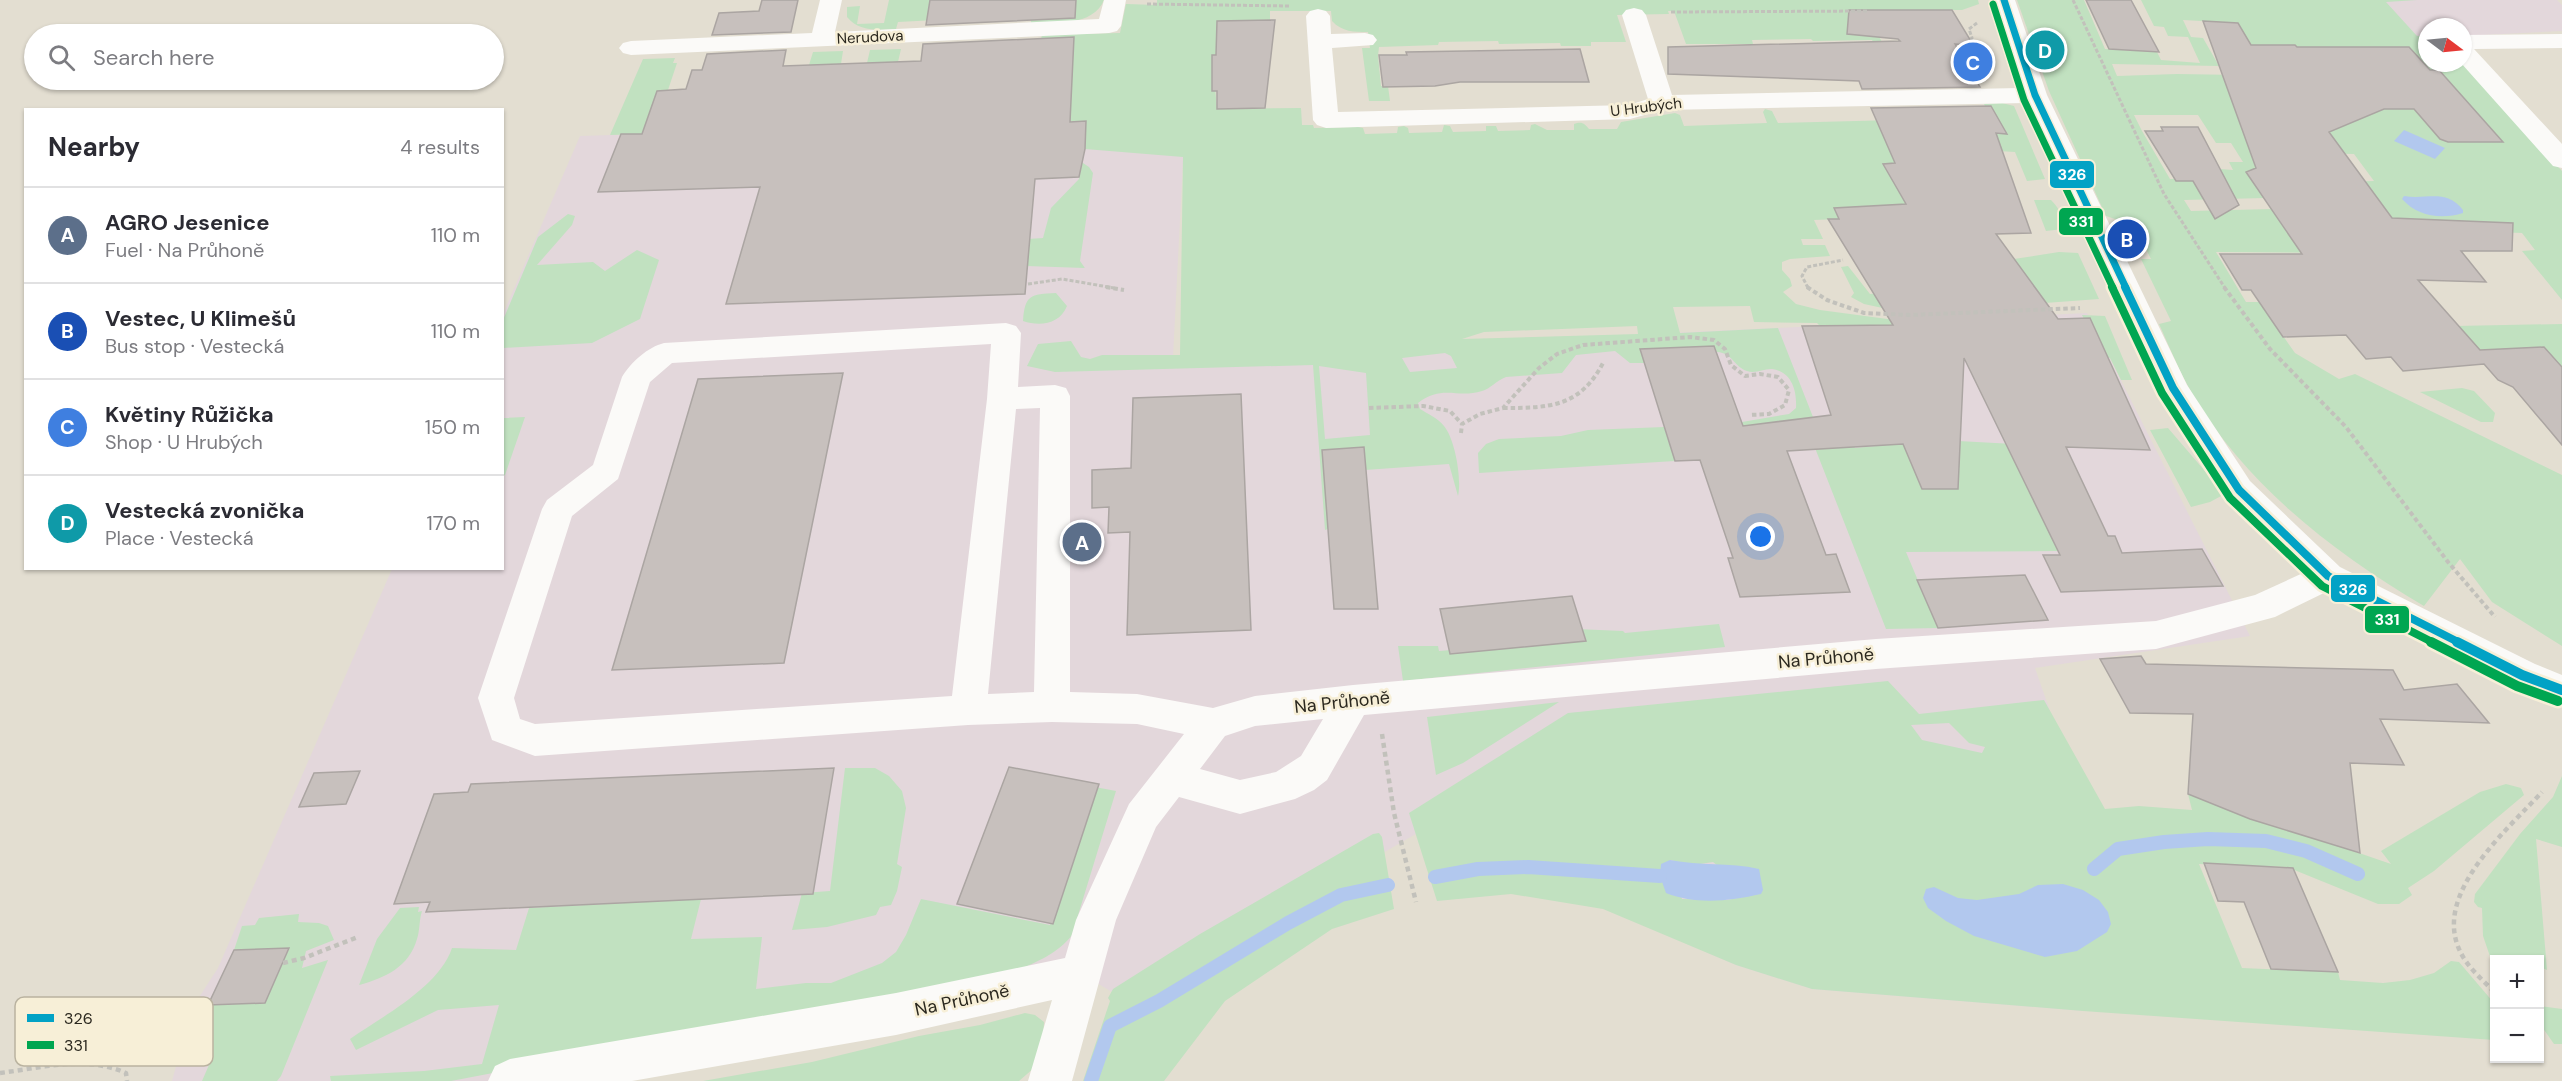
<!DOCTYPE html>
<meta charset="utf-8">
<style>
body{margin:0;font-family:"DM Sans",sans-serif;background:#f2f2f3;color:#2b2b33}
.controls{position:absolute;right:18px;bottom:18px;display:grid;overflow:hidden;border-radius:0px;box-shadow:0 2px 4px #0004}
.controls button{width:54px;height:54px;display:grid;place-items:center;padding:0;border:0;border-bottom:2px solid #e1e1e2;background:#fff;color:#2b2b33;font:30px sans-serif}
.compass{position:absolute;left:2418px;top:18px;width:54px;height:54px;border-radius:50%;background:#fff;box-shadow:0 2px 4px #0004;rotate:106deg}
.you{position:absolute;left:1761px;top:537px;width:21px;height:21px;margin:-15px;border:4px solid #fff;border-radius:50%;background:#1a73e8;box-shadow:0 0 0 9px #1a73e833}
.badge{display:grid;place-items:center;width:39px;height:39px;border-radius:50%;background:#6b675d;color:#fff;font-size:20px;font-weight:700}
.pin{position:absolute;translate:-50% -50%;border:3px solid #fff;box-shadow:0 2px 6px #0006}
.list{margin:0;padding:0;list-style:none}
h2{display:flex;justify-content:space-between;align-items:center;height:78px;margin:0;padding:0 24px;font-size:26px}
h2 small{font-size:20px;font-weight:400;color:#7c7c81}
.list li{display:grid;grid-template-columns:39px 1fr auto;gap:18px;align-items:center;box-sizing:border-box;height:96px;padding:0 24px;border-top:2px solid #e1e1e2}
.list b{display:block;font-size:22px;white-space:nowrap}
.list p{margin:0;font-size:20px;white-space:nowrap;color:#7c7c81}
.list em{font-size:20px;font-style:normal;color:#7c7c81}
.icon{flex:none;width:33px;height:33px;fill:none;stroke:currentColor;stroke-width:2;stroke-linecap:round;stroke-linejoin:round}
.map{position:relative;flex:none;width:2562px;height:1081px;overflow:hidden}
.search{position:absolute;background:#fff;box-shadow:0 2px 4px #0004;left:24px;top:24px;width:480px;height:66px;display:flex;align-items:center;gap:15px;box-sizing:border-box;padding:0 21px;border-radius:33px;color:#7c7c81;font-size:22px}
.panel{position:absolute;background:#fff;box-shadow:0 2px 4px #0004;left:24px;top:108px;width:480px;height:462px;border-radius:0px}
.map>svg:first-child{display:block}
</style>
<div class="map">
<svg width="2562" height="1081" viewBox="0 0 2562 1081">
<rect width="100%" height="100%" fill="#e3ded1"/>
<!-- industrial -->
<path fill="#e3d7db" d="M2247 0H2557L2562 5V31L2463 36V27H2427V37L2271 44Z
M1086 121 1085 149 1184 142 1173 357 2087 313 2250 636 2035 668 2107 875 2083 1011 1812 989 1736 965 1647 926 1535 765 1127 1001 1082 974 513 1081H172L192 1008 218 968 392 569 502 568 503 314 580 136Z"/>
<!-- green -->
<path fill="#c1e1c0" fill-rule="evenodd" d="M889 0H1104C1093 27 1054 22 1031 24V15L898 22 896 29C879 30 859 32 847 17V7L860 6 857 24 884 23Z
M1157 0H1978L1979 4 1962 10H1879L1867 13 1883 44H1874L1872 40 1813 41 1811 39 1752 40 1753 44H1686L1674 11H1668L1669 14 1617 15 1626 42H1591V46H1561L1560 43 1499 44 1498 41 1439 42 1438 45 1379 47 1378 56 1381 86H1388L1390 101H1369L1362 48H1370L1368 32C1354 32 1342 32 1332 21L1331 11H1270V20L1217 21 1216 55H1212L1217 109 1301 108 1302 125H1313L1314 128 1358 127 1363 128 1365 134 1397 133 1398 127 1404 126 1408 128 1409 133 1442 132 1444 125 1450 126 1453 132 1486 131V126H1496L1498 131 1530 130 1531 125 1535 124 1547 130H1574V124C1582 121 1585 124 1589 129H1617L1621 122 1675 113 1680 115 1684 126 1767 123 1763 112 1765 109 1772 111 1778 123 1895 120 1889 109 1893 107 1992 118 1984 104 2002 103 2014 106 2045 179 2027 181 2015 152 1947 148 1940 203 1834 208 1839 219 1814 220 1823 239H1801L1803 245H1825L1830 256 1790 259 1782 262V270L1790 279 1792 286 1783 292 1796 304 1820 310 1895 320 1899 325 1820 326 1817 323 1754 322 1750 306 1673 307 1680 333 1778 328 1813 417 1743 426 1742 422 1789 414 1796 408C1797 391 1792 371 1771 369 1763 369 1755 374 1747 371 1734 367 1733 353 1717 352L1714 346 1641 349 1645 363H1630L1615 351 1576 355 1562 373 1506 377C1497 380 1490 389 1482 391 1457 399 1443 384 1418 403L1420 409C1428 414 1438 418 1444 426 1455 439 1462 479 1458 496L1449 464 1337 472 1328 529 1325 530 1313 365 1055 372 1027 366 1038 344 1071 341 1081 357 1090 359 1102 355H1180L1183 157 1085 149 1082 132 1086 133V121L610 135 643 59 675 58 673 63H677L668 90 657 91 650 112 1071 94 1072 74 1040 43 1042 35 1120 33 1126 4 1157 5ZM1637 326 1638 334 1462 339 1484 332ZM1445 353 1451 356 1457 368 1410 372 1402 358ZM1319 366 1366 373 1370 435 1325 439Z
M2017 0H2084L2105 49 2157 52 2161 60 2200 63 2188 37 2168 36 2164 27 2154 26 2141 0H2417L2386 2 2417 36 2427 35V63H2463L2562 171V300L2522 251 2535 250 2522 233 2496 232 2382 253 2216 252 2246 302H2259L2295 353 2339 379 2355 374 2562 475V646L2492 602 2460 559 2424 606C2334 553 2247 486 2193 395 2180 373 2170 348 2159 324L2171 321 2141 259H2151L2144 245 2134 244 2121 221 2106 216 2049 91ZM2183 20 2238 23 2254 49 2239 75 2177 74 2117 76 2112 64 2219 66 2203 38 2191 37ZM2134 115H2198L2216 143H2231L2243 162H2229L2233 170 2220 169 2224 177 2170 179 2142 131ZM2280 153 2354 154 2374 181 2342 182 2273 209 2191 211 2184 200 2265 198Z
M901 49 898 62 867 63 870 50Z
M843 51 841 64 809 65 813 52Z
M1080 161 1089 167 1093 173 1080 261 1085 268 1026 266 1028 239 1043 238 1051 208 1079 179Z
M2034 200H2051C2059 208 2065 218 2063 229L2046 231Z
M568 214 575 216 572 225 537 265 593 262 605 271 637 250 659 260 640 319 592 343 503 348V320L538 237Z
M2059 252 2078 253 2099 299 2045 303 2014 259Z
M1848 266 1870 294 1893 292 1892 310 1864 304 1851 297 1854 293 1841 267Z
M1056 293 1067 306C1060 324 1040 327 1023 321 1025 295 1030 294 1056 293Z
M2082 315 2105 316 2132 380H2121L2110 358 2103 356Z
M2562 324V367L2544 347 2477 350 2455 326Z
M2462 388 2474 391 2495 413 2493 422H2481L2420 392Z
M525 417 505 475 503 476V418Z
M1664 427 1675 461 1479 473 1478 453 1486 444 1499 439 1561 436 1588 430Z
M2168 428 2222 491 2223 495 2210 502 2191 507 2150 430Z
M1940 440 2032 445 2059 551 1906 552 1938 628 1886 629 1815 448 1854 446 1855 448Z
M1719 624 1725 647 1403 681 1398 646H1438L1439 651 1578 639 1576 629 1623 631 1625 633Z
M1888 681 1919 714 2044 700 2105 809 2139 806 2192 810 2188 794 2391 864 2381 851 2480 792 2506 784 2521 788 2524 795 2434 871 2408 888 2412 895 2399 904H2378L2287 867 2199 864 2242 968 2338 972 2340 980 2383 983 2410 980 2434 973 2451 961 2459 962 2494 1003V1040L2083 1011 1812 989 1736 965 1603 909 1511 894 1437 901 1409 813 1568 713ZM1949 723 1969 743 1985 747 1982 753 1922 740 1911 725ZM1670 860 1694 865 1713 862 1753 895 1727 900 1682 899Z
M1559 702 1463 763 1436 775 1427 717Z
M845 768H875L889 776 902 791 906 808 897 864 902 867 897 891 891 905 880 907 876 915 827 927 792 930 802 893 830 891Z
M2562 776V847L2536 839 2547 970 2540 967V960L2518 959 2511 957V959L2494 960V968L2483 936 2482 908 2478 907 2474 902 2475 894 2520 834 2553 797Z
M1095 787 1116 791 1072 935C1057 955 1033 963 1012 973L451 1081H331L330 1076 424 1071 482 1064 499 1005 438 1010 356 1050 350 1039C383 1016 439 987 452 948L516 950 529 908 701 899 691 939 762 937 756 989 806 983H831L882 963 896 952 906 935 921 899 1050 925Z
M1379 833 1382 837 1394 909 1332 929 1225 1001 1164 1081H1083L1110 1001 1108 998 1113 989 1200 934 1373 834Z
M419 907 418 912 422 911C419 920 420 930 417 939 409 967 385 978 359 985L377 939 400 908Z
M299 914 298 922 319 923 328 926 334 940 306 951 302 968 328 960 281 1076 277 1081H202L212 1058H205L203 1054 194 1059H186L208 1005 265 1003 289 949 234 950 242 926 255 925 259 918Z
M2540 1006 2562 1009V1044H2554L2540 1024Z
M1025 1013 1035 1015 1044 1022 1042 1061 1019 1081H703L812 1062 919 1036 980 1025Z"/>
<!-- water -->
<path fill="#b2c8ee" d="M2404 130 2445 148 2435 159 2394 141Z
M2404 196C2427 200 2446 188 2463 210V213C2441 220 2417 216 2402 199Z
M1670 860C1700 866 1729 862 1759 869L1763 890 1761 894C1730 901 1696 905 1666 893L1660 876 1661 864Z
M2063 884 2083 890 2099 900 2108 912 2111 924 2107 932 2077 951 2045 957 1974 936 1946 921 1928 908 1923 898 1926 889 1934 887 1958 898 1977 900 2019 894 2038 885Z"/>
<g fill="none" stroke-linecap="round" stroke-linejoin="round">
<!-- stream -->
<path stroke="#b2c8ee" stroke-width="14" d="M2094 869 2118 849 2164 842 2208 839 2266 841 2306 851 2358 874
M1435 877 1478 869 1528 867 1660 876
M1091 1081 1110 1026 1159 1001 1288 923 1341 895 1388 885"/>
</g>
<!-- building -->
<path fill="#c7c0bd" stroke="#aba5a2" stroke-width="1.5" d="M762 0H798L791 32 712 35 719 13 759 11Z
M930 0H1076L1075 18 926 25Z
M2086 0H2131L2159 52 2109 49Z
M1849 10H1952L1974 46 1955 44 1980 87 1862 89 1859 81 1668 74V47L1900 41 1898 39 1847 34Z
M1275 20 1265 108 1217 109V91H1212V55H1216L1217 21Z
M2203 21 2238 23 2251 45H2295L2297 47H2409L2430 70H2439L2503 142H2448L2440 139 2414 109H2384L2329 132 2392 218 2513 223 2512 251H2461L2486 282 2418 280 2480 350 2544 347 2562 367V445L2513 387 2498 380 2484 364 2403 371 2391 357 2366 359 2346 335 2283 337 2251 290H2242L2220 254H2302L2246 172 2256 168Z
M1074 37 1070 122 1086 121 1085 149 1079 177 1035 179 1025 294 726 304 760 187 598 192 621 134H642L657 91 686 89 692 70H702L707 54 786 50 783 66 921 61 923 44Z
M1580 49 1589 82H1460L1435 86 1383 87 1379 55H1407L1406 52Z
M1991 106 2007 134 1996 133 2031 233 1996 234 2058 319 2090 318 2150 450 2066 447 2108 536H2115L2122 553 2202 549 2223 586 2061 592 2043 555H2060L1964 358 1958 489H1922L1903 444 1787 451 1826 555 1836 554 1850 592 1740 597 1728 558H1733L1700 460 1675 461 1640 349 1714 346 1743 426 1831 415 1802 326 1893 325 1828 219H1839L1834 208 1906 204 1883 164 1895 163 1871 108Z
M2161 127H2198L2239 205 2215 219 2193 181H2176L2145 131H2163Z
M843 373 784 663 612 670 698 379Z
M1241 394 1251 630 1127 635 1130 532 1108 533 1109 507 1092 508V470L1131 468 1133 398Z
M1364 447 1378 609H1334L1322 450Z
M2025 575 2048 620 1938 628 1917 580Z
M1572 596 1586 641 1450 654 1440 609Z
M2141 656 2146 664 2393 670 2404 690 2457 684 2489 723 2380 719 2404 765 2350 763 2360 853 2250 819 2188 794 2193 714 2130 713 2100 659Z
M1009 767 1099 784 1053 924 957 904Z
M834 768 813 894 426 912 430 902 394 904 434 794 468 792 471 784Z
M360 771 346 804 299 807 314 773Z
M2204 863 2293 868 2338 972 2271 969 2244 902 2218 901Z
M289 948 265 1003 208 1005 234 950Z"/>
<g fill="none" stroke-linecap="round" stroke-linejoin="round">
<!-- path-far2 -->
<path stroke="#c2c1bb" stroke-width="3" stroke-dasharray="4 2" stroke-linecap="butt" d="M2073 0 2164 194 2225 288
M1147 4 1289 6
M1671 12 1867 11
M1977 23 1969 29 1972 38 1967 46 1979 67
M1028 284 1062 279 1114 288
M1808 288 1802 276 1807 267 1843 260"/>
<!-- path-far1 -->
<path stroke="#c2c1bb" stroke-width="4" stroke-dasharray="4.5 3" stroke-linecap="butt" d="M1106 287 1124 290
M1807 287 1827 300 1864 313 1910 315 2080 308
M2224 287 2270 349 2346 427 2448 562 2495 617
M1369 408 1423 406 1450 411 1462 424
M1503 408C1550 408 1581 407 1604 361
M1461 433 1462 424 1480 414 1503 408 1539 368 1557 354 1583 345 1690 337 1714 340 1725 349 1731 365 1745 376 1760 374 1778 377 1789 390 1785 405 1769 414 1749 415"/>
<!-- path -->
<path stroke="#c2c1bb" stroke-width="4.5" stroke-dasharray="5 4" stroke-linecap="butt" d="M1382 734 1394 813 1416 902
M283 963 304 958 358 937
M2494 992C2482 979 2466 966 2459 949 2434 892 2507 830 2542 792
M0 1073C41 1068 86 1055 126 1073L127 1081"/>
<!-- minor -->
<path fill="#fbfaf8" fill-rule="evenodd" d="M820 0H842L835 32 1099 19 1104 0H1126L1121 26 1117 31 1109 33 631 55 623 53 619 48 623 43 631 41 812 33Z
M1993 0H2015L2047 95 2187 385 2250 481 2340 567 2535 664 2562 675V705L2509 686 2328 591 2275 617 2156 649 1876 669 1364 715 1327 780 1314 790 1295 799 1240 814 1179 797 1156 827 1116 920 1072 1081H1028L1052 1000 896 1035 632 1081H488L495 1066 510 1059 896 993 1065 958 1076 920 1129 804 1184 734 1137 724 1052 722 968 725 535 756 492 740 478 698 542 509 547 500 593 465 622 377C631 362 648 347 664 343L1006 323 1016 326 1021 333 1018 387 1055 385 1066 388 1070 396V692L1137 694 1213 708 1255 696 1353 685 1876 639 2156 621 2255 595 2303 573 2228 499 2162 396 2026 103 1663 110 1630 119 1326 128 1317 125 1313 120 1306 16 1310 11 1318 9 1326 11 1330 16 1331 34 1365 33 1373 35 1377 40 1373 45 1332 48 1338 112 1629 105 1648 99 1622 15 1626 10 1634 8 1642 10 1646 15 1672 95 2020 88ZM991 344 987 399 952 696 535 724 520 719 514 698 572 516 618 479 650 382 672 363ZM1040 408 1034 692 988 694 1016 409ZM1323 719 1301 756 1276 772 1240 780 1200 769 1225 736 1255 726Z
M2562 34V48L2474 49 2562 144V168L2553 166 2461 63H2463V35Z"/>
<!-- bus-1-far2 casing -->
<g stroke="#f7efd7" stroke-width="10">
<path id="bus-1-far2" d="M2004 0 2035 95 2126 288"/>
</g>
<!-- bus-1-far1 casing -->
<g stroke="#f7efd7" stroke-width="13">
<path id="bus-1-far1" d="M2125 287 2173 388 2239 490 2328 576 2460 643"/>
</g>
<!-- bus-1 casing -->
<g stroke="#f7efd7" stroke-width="15">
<path id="bus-1" d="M2457 642 2522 675 2562 690"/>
</g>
<!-- bus-2-far2 casing -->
<g stroke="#f7efd7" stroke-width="10">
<path id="bus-2-far2" d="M1993 4 2024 100 2113 288"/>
</g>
<!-- bus-2-far1 casing -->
<g stroke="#f7efd7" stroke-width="13">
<path id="bus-2-far1" d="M2112 287 2162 393 2230 498 2322 586 2434 643"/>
</g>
<!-- bus-2 casing -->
<g stroke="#f7efd7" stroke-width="15">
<path id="bus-2" d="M2431 642 2517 686 2558 701"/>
</g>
<!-- bus-1-far2 -->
<use href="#bus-1-far2" stroke="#02a2c5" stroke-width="7"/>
<!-- bus-1-far1 -->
<use href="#bus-1-far1" stroke="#02a2c5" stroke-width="8"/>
<!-- bus-1 -->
<use href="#bus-1" stroke="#02a2c5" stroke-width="10"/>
<!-- bus-2-far2 -->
<use href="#bus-2-far2" stroke="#00a651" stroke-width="7"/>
<!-- bus-2-far1 -->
<use href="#bus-2-far1" stroke="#00a651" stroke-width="8"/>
<!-- bus-2 -->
<use href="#bus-2" stroke="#00a651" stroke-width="10"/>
</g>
<g text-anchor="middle" stroke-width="5" stroke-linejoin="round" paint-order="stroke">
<!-- far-street labels -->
<g font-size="15" fill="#2a271e" stroke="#f7efd7">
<text transform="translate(870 37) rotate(-3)" y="5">Nerudova</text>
<text transform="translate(1646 107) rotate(-7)" y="5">U Hrubých</text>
</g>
<!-- street labels -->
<g font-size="18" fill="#2a271e" stroke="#f7efd7">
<text transform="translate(1826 658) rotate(-5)" y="6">Na Průhoně</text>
<text transform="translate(1342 702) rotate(-6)" y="6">Na Průhoně</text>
<text transform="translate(962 1000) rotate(-12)" y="6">Na Průhoně</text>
</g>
</g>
<!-- legend -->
<rect x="15" y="997" width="198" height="69" rx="9" fill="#f7efd7" stroke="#bab3a0" stroke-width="1.5"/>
<rect x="27" y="1014" width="27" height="8" fill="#02a2c5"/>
<rect x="27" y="1041" width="27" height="8" fill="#00a651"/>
<g font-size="16" fill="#2a271e">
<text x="64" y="1024">326</text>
<text x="64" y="1051">331</text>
</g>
<g stroke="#f7efd7" stroke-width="2">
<rect x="2049" y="160" width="46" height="29" rx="6" fill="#02a2c5"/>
<rect x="2058" y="207" width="46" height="29" rx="6" fill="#00a651"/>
<rect x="2330" y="574" width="46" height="29" rx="6" fill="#02a2c5"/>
<rect x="2364" y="605" width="46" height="29" rx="6" fill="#00a651"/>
</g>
<g font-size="16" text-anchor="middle" font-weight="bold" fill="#fff">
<text x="2072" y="180">326</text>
<text x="2081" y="227">331</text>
<text x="2353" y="595">326</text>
<text x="2387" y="625">331</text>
</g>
</svg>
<div class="controls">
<button>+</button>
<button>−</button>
</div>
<svg class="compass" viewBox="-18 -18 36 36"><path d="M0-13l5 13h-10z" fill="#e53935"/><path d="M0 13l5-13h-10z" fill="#7c7c81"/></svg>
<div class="you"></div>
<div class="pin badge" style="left:1082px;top:542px;background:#5c6f8a">A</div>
<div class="pin badge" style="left:2127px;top:239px;background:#1a4fb4">B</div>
<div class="pin badge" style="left:1973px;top:62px;background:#3f7fe0">C</div>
<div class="pin badge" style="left:2045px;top:50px;background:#0f9aa8">D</div>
<div class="search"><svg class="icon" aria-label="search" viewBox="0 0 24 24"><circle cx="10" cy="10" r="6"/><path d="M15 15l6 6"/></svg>Search here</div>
<section class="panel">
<h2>Nearby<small>4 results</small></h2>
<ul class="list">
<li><span class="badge" style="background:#5c6f8a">A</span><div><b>AGRO Jesenice</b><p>Fuel · Na Průhoně</p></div><em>110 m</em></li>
<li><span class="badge" style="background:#1a4fb4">B</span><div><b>Vestec, U Klimešů</b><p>Bus stop · Vestecká</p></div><em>110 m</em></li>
<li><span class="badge" style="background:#3f7fe0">C</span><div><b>Květiny Růžička</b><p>Shop · U Hrubých</p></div><em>150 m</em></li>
<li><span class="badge" style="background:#0f9aa8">D</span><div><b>Vestecká zvonička</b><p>Place · Vestecká</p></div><em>170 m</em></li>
</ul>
</section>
</div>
